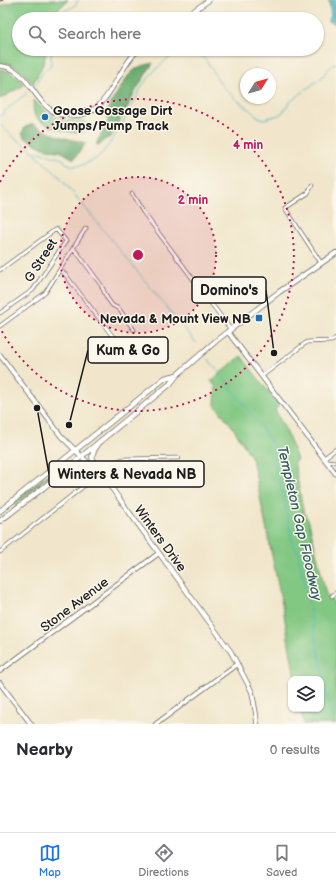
<!DOCTYPE html>
<style>
body{margin:0;font-family:"Balsamiq Sans",sans-serif;background:#f7f7f7;color:#2b2b33}
.controls{position:absolute;right:12px;bottom:12px;display:grid;overflow:hidden;border-radius:8px;box-shadow:0 1px 3px #0004}
.controls button{width:36px;height:36px;display:grid;place-items:center;padding:0;border:0;border-bottom:1px solid #e1e1e2;background:#fff;color:#2b2b33;font:20px sans-serif}
.compass{position:absolute;left:240px;top:68px;width:36px;height:36px;border-radius:50%;background:#fff;box-shadow:0 1px 3px #0004;rotate:53deg}
.list{margin:0;padding:0;list-style:none}
h2{display:flex;justify-content:space-between;align-items:center;height:52px;margin:0;padding:0 16px;font-size:17px}
h2 small{font-size:13px;font-weight:400;color:#7c7c81}
.icon{flex:none;width:22px;height:22px;fill:none;stroke:currentColor;stroke-width:2;stroke-linecap:round;stroke-linejoin:round}
.map{position:relative;flex:none;width:336px;height:724px;overflow:hidden}
.search{position:absolute;background:#fff;box-shadow:0 1px 3px #0004;left:12px;right:12px;top:12px;height:44px;display:flex;align-items:center;gap:10px;box-sizing:border-box;padding:0 14px;border-radius:22px;color:#7c7c81;font-size:15px}
.sheet{height:108px;background:#fff}
nav{display:flex;justify-content:space-around;align-items:center;box-sizing:border-box;height:56px;border-top:1px solid #e1e1e2;background:#fff;font-size:11px;color:#7c7c81}
nav a{display:grid;justify-items:center;gap:2px}
nav .on{color:#1a73e8}
.map>svg:first-child{display:block}
</style>
<div class="map">
<svg width="336" height="724" viewBox="0 0 336 724">
<rect width="100%" height="100%" fill="#fbf7ec"/>
<filter id="ink" filterUnits="userSpaceOnUse"><feTurbulence type="fractalNoise" baseFrequency=".025" numOctaves="2"/><feDisplacementMap in="SourceGraphic" scale="8" xChannelSelector="R" yChannelSelector="G"/><feConvolveMatrix kernelMatrix="1 2 1 2 8 2 1 2 1" color-interpolation-filters="sRGB"/></filter>
<filter id="wash" filterUnits="userSpaceOnUse"><feTurbulence type="fractalNoise" baseFrequency=".012" numOctaves="4" result="noise"/><feDisplacementMap in="SourceGraphic" scale="16" xChannelSelector="R" yChannelSelector="G"/><feGaussianBlur stdDeviation="0.9" result="paint"/><feColorMatrix in="noise" values="0 0 0 0 0 0 0 0 0 0 0 0 0 0 0 0 0 1.4 0 .05"/><feComposite in="paint" operator="in"/></filter>
<g filter="url(#wash)">
<rect width="100%" height="100%" fill="#f1e6cb"/>
<!-- green -->
<path fill="#82c782" stroke="#4f724f" d="M17 0H68L52 15 50 19H19V49H47L44 62 33 84C24 72 15 63 0 62V7Z
M0 69C11 71 18 77 24 85L0 99Z
M34 100C38 104 41 108 45 111 57 120 70 121 85 121L87 123 88 127C86 128 85 130 84 131 74 137 41 125 35 116 33 111 33 105 34 100Z
M241 356 279 405 275 410 288 435 297 460 294 461 303 510 309 522 326 594 334 602 336 612V724H304L301 709H321V679H295L284 614 252 458 232 426 215 405 216 387 211 381Z
M64 462 16 505H15L14 504 15 501Z"/>
<!-- forest -->
<path fill="#69ac70" stroke="#426446" d="M153 63 141 82 132 97 127 108 110 137 104 140 99 146 96 144 108 121 107 111 112 101 128 76 133 71 139 67Z
M33 124C48 134 67 139 86 143L74 159 62 152 43 148 24 137 22 133 25 127Z"/>
<!-- water -->
<path fill="#47b6c2" stroke="#32696f" d="M329 0H336V24L332 22 328 21V19L331 17Z"/>
<g fill="none" stroke-linecap="round" stroke-linejoin="round">
<!-- stream -->
<path stroke="#47b6c2" stroke-width="1" d="M54 19 57 14 75 6 78 0
M36 86 42 73 51 65V49
M0 116 13 104 27 93
M0 124 12 136 33 151 36 152H40L63 159 66 163 73 166 82 165 97 158 102 153 110 143 129 112 142 86 153 72 166 60 178 52 186 49 192 50 204 58 208 63 222 86 237 100 249 109 254 114 260 118 264 119 279 115 283 112 290 102 323 76 328 69 336 63
M36 152 37 156 60 177 196 343
M208 359 213 365
M215 367 262 428 273 446 274 460 284 498 293 546 298 551 333 724"/>
</g>
</g>
<g filter="url(#ink)">
<g fill="none" stroke-linecap="round" stroke-linejoin="round">
<!-- street casing -->
<g stroke="#676359" stroke-width="4.5">
<path id="street" d="M312 185 308 193 285 208 321 263
M132 194 143 212 231 330
M73 248 79 255 101 285 107 298 112 305 119 309 134 330
M0 270 56 229 66 241 33 290 0 313
M60 270 65 274 127 355
M0 326 45 293 86 228
M262 376 307 342 332 341 336 338
M324 458 336 449
M326 461 336 462
M0 552 99 474 112 464 123 459 179 458
M332 596 336 593"/>
</g>
<!-- secondary casing -->
<g stroke="#676359" stroke-width="5.5">
<path id="secondary" d="M182 19 209 0
M0 66C31 67 34 111 64 115 105 121 111 83 131 58 133 54 137 52 140 49
M228 332 336 474
M0 355 61 436 99 474 113 490 231 652 252 692 256 714 257 724
M0 671 159 553
M0 683 31 724
M156 724 237 664"/>
</g>
<!-- primary casing -->
<g stroke="#676359" stroke-width="6">
<path id="primary" d="M97 446C88 457 94 463 99 474
M0 511 165 378 177 375
M0 521 43 488 170 384 177 375 217 340 279 292 336 253"/>
</g>
<!-- street -->
<use href="#street" stroke="#fff" stroke-width="3"/>
<!-- secondary -->
<use href="#secondary" stroke="#fff" stroke-width="4"/>
<!-- primary -->
<use href="#primary" stroke="#fff" stroke-width="4.5"/>
<!-- rail -->
<path stroke="#1c1c1c" stroke-width="1" d="M0 1 3 0"/>
</g>
</g>
<!-- distance rings -->
<circle cx="138" cy="255" r="78" fill="#c2185b" fill-opacity=".12"/>
<g fill="none" stroke="#c2185b" stroke-width="2" stroke-dasharray="2 4">
<circle cx="138" cy="255" r="78"/>
<path d="M0 182A156 156 0 1 1 0 328"/>
</g>
<!-- markers -->
<g fill="#1f6fb2" stroke="#fbf7ec" stroke-width="1.5">
<circle cx="45" cy="117" r="4"/>
<rect x="255" y="314" width="8" height="8" rx="2"/>
</g>
<g text-anchor="middle" stroke-width="3" stroke-linejoin="round" paint-order="stroke">
<!-- poi labels -->
<g font-size="13" font-weight="bold" fill="#1c1c1c" stroke="#fbf7ec" text-anchor="start">
<text x="53" y="115">Goose Gossage Dirt<tspan x="53" dy="15">Jumps/Pump Track</tspan></text>
<text x="251" y="323" text-anchor="end">Nevada &amp; Mount View NB</text>
</g>
<!-- street labels -->
<g font-size="13" fill="#1c1c1c" stroke="#fbf7ec">
<text transform="translate(40 260) rotate(-57)" y="5">G Street</text>
<text transform="translate(161 538) rotate(54)" y="5">Winters Drive</text>
<text transform="translate(74 604) rotate(-37)" y="5">Stone Avenue</text>
</g>
<!-- water labels -->
<g font-size="14" font-style="italic" fill="#2d5a5e" stroke="#fbf7ec">
<text transform="translate(300 523) rotate(77)" y="5">Templeton Gap Floodway</text>
</g>
</g>
<circle cx="138" cy="255" r="6" fill="#c2185b" stroke="#fbf7ec" stroke-width="2"/>
<g font-size="12" text-anchor="middle" font-weight="bold" fill="#c2185b" stroke="#fbf7ec" stroke-width="3" stroke-linejoin="round" paint-order="stroke">
<text x="248" y="149">4 min</text>
<text x="193" y="204">2 min</text>
</g>
<!-- callouts -->
<path fill="none" stroke="#1c1c1c" stroke-width="1.5" d="M274 353L266 290M69 425L88 350M37 408L49 474"/>
<g fill="#1c1c1c" stroke="#fbf7ec" stroke-width="1.5">
<circle cx="274" cy="353" r="4"/>
<circle cx="69" cy="425" r="4"/>
<circle cx="37" cy="408" r="4"/>
</g>
<g fill="#fbf7ec" stroke="#1c1c1c" stroke-width="1.5">
<rect x="192" y="277" width="74" height="26" rx="4"/>
<rect x="88" y="337" width="80" height="26" rx="4"/>
<rect x="49" y="461" width="155" height="26" rx="4"/>
</g>
<g font-size="14" text-anchor="middle" font-weight="bold" fill="#1c1c1c">
<text x="229" y="295">Domino's</text>
<text x="128" y="355">Kum &amp; Go</text>
<text x="127" y="479">Winters &amp; Nevada NB</text>
</g>
</svg>
<div class="controls">
<button><svg class="icon" aria-label="layers" viewBox="0 0 24 24"><path d="M12 4l9 5-9 5-9-5zM3 14l9 5 9-5"/></svg></button>
</div>
<svg class="compass" viewBox="-18 -18 36 36"><path d="M0-13l5 13h-10z" fill="#e53935"/><path d="M0 13l5-13h-10z" fill="#7c7c81"/></svg>
<div class="search"><svg class="icon" aria-label="search" viewBox="0 0 24 24"><circle cx="10" cy="10" r="6"/><path d="M15 15l6 6"/></svg>Search here</div>
</div>
<section class="sheet">
<h2>Nearby<small>0 results</small></h2>
<ul class="list">
</ul>
</section>
<nav>
<a class="on"><svg class="icon" aria-label="map" viewBox="0 0 24 24"><path d="M3 6l6-2 6 2 6-2v14l-6 2-6-2-6 2zM9 4v14M15 6v14"/></svg>Map</a>
<a><svg class="icon" aria-label="directions" viewBox="0 0 24 24"><path d="M12 3l9 9-9 9-9-9zM9 14v-3h6M13 9l2 2-2 2"/></svg>Directions</a>
<a><svg class="icon" aria-label="saved" viewBox="0 0 24 24"><path d="M7 4h10v16l-5-4-5 4z"/></svg>Saved</a>
</nav>
